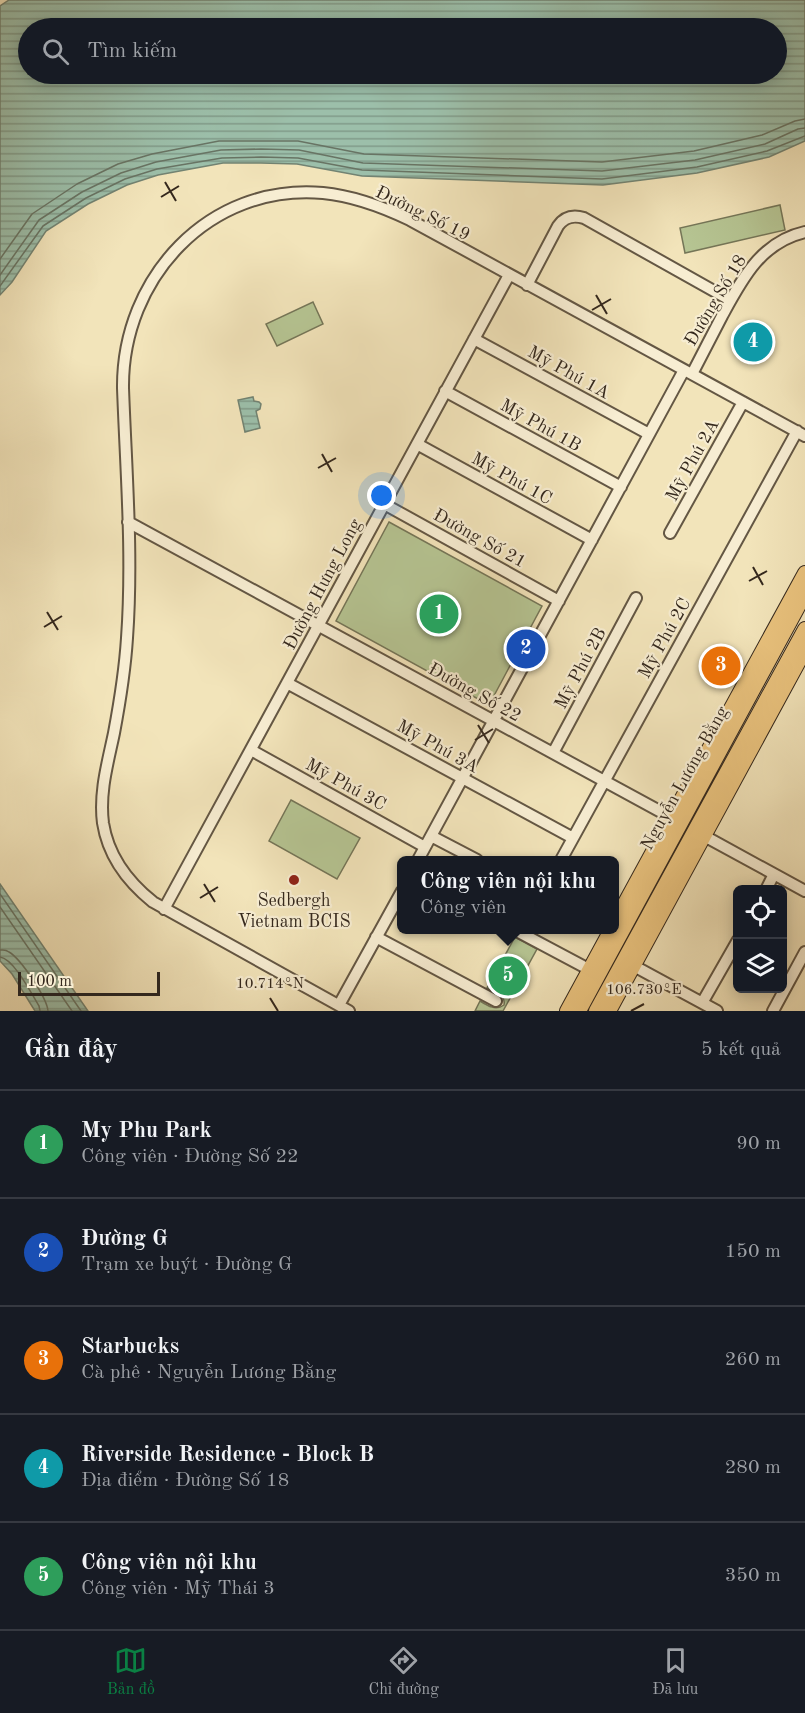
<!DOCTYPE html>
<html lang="vi">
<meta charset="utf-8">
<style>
body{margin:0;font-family:"Old Standard TT",serif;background:#20242c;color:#f1f3f6}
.controls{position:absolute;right:18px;bottom:18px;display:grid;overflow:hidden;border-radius:9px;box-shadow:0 3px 15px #0003}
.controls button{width:54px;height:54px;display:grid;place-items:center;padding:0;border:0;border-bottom:2px solid #363941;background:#171b24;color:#f1f3f6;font:30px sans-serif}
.scale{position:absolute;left:18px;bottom:15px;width:142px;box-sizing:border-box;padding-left:6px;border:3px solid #34281d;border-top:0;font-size:16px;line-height:21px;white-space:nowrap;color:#34281d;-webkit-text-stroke:4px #f7edd2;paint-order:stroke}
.you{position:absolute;left:382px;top:496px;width:21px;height:21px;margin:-15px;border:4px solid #fff;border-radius:50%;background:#1a73e8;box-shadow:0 0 0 9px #1a73e833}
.badge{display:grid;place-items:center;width:39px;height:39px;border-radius:50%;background:#0b8043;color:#fff;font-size:20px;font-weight:700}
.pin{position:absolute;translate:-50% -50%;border:3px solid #fff;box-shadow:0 2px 6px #0006}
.popup{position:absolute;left:397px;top:856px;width:222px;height:78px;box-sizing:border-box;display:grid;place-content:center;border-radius:9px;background:#171b24;filter:drop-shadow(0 2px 4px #0005);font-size:20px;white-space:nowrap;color:#9ea1a6}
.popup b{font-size:22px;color:#f1f3f6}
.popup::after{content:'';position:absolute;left:50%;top:100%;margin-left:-12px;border:12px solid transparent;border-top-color:#171b24}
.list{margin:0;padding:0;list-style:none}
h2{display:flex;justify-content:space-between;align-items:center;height:78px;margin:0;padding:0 24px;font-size:26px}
h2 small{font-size:20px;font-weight:400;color:#9ea1a6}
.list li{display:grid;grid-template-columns:39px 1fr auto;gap:18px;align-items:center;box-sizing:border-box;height:108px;padding:0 24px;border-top:2px solid #363941}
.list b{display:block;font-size:22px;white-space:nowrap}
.list p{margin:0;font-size:20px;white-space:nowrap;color:#9ea1a6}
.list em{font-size:20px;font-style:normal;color:#9ea1a6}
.icon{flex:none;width:33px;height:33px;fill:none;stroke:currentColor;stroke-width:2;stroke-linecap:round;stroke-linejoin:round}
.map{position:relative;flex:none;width:805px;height:1011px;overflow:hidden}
.search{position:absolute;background:#171b24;box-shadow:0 3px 15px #0003;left:18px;right:18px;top:18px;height:66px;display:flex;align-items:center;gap:15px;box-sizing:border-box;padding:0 21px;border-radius:33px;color:#9ea1a6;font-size:22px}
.sheet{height:618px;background:#171b24}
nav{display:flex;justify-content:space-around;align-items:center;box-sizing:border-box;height:84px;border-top:2px solid #363941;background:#171b24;font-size:16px;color:#9ea1a6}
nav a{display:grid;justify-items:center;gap:3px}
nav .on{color:#0b8043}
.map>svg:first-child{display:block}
</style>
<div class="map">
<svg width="805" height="1011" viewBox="0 0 805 1011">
<defs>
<pattern id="water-rules" width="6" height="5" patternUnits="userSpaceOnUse" patternTransform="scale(1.5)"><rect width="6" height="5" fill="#9cbfaa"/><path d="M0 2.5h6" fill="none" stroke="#809b8a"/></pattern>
</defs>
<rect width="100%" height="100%" fill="#f2e4ba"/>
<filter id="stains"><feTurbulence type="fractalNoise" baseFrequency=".00333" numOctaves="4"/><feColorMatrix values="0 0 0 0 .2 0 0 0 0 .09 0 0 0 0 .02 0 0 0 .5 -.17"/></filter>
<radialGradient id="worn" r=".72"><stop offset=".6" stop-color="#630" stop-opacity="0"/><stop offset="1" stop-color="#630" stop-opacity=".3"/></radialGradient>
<!-- park -->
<path fill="#b6c593" stroke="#757658" stroke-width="1.5" d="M780 205 785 230 685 253 680 228Z
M313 302 323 324 277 346 266 324Z
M389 522 542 606 489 705 336 621Z
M291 800 360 838 337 879 269 841Z
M515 937 537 949 503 1011H475L480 1001C488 1006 496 1011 504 1005 506 993 495 993 487 988Z"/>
<!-- water -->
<path fill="url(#water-rules)" stroke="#728372" stroke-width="1.5" fill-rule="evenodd" d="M9 0H805V141L769 157 697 173 603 185 362 176 297 164 261 163H223L158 175 127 185 88 204 46 231 12 282 0 295V6ZM28 28H776V74H28Z
M253 397 254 401 259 402 261 404 260 409 256 411 260 428 245 432 238 400Z
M0 884 88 1011H35L12 974 0 961Z"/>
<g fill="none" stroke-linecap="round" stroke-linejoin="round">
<!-- shore -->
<path stroke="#687464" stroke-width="1.5" d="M0 259 32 214 77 184 118 164 152 154 219 141H298L364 154 602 162 694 151 762 135 795 121 805 119
M0 275 39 220 82 192 121 173 156 162 221 150 261 149 299 150 363 163 602 171 695 160 765 144 798 129 805 128
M0 286 43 226 86 198 125 179 157 169 222 158 261 157 298 158 362 170 602 179 697 167 767 151 805 136
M0 894 81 1011
M0 907 72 1011
M0 950C4 950 5 949 9 952 21 959 47 998 48 1011
M0 957C14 959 31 993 39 1006L40 1011"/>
<!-- minor casing -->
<g stroke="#645744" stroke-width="14">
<path id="minor" d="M527 285 558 226C565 216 574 215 584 218L730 300
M474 339 649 434
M692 374C702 355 712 335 722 316 742 279 761 242 805 232
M445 391 621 487
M417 444 592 540
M384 504 559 601
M128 522 676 820
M670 533 743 402
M287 683 573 838
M251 750 425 847
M553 753 636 598
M697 832 805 891
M431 836 477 860
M418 860 684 370
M561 860 797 431
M766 890 774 874
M164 909 509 275
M515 930 594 972
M376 937 496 1001
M634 966 717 1011
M702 1003 738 940
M339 1005 402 891
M349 1011 153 902C128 882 108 855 103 823 99 792 108 762 114 733 120 701 125 670 127 638 133 555 126 471 123 388 122 278 209 183 323 193 354 196 383 207 410 220L805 436
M773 1011 805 952"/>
</g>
<!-- major casing -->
<g stroke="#34281d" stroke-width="16">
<path id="major" d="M614 923 805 573
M567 1011 611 930
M579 1011 805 594
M596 1011 805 629
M609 1011 805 650"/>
</g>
<!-- minor -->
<use href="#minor" stroke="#f7edd2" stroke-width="10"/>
<!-- major -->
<use href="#major" stroke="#e9c27d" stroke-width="14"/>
</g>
<!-- ticks -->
<path fill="none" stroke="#34281d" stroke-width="2" d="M165 182 176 201M161 197 179 186M596 295 607 314M592 310 611 299M322 454 332 472M318 468 336 458M753 567 763 585M749 581 767 571M47 612 58 630M44 627 62 616M478 725 489 743M475 740 493 729M204 884 215 902M200 898 218 887M270 998 278 1011M631 1011 644 1004"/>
<!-- markers -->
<circle fill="#8f2418" stroke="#f7edd2" stroke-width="2" cx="294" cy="880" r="6"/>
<g text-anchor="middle" stroke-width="4.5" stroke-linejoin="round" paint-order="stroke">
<!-- street labels -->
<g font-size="18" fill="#34281d" stroke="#f7edd2">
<text transform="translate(423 213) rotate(26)" y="6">Đường Số 19</text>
<text transform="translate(715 300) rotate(-59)" y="6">Đường Số 18</text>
<text transform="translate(569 372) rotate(29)" y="6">Mỹ Phú 1A</text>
<text transform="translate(541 425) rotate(29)" y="6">Mỹ Phú 1B</text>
<text transform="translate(692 460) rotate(-61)" y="6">Mỹ Phú 2A</text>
<text transform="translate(512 478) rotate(29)" y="6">Mỹ Phú 1C</text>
<text transform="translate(480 538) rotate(29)" y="6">Đường Số 21</text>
<text transform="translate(322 584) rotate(-62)" y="6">Đường Hưng Long</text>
<text transform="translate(664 638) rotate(-61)" y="6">Mỹ Phú 2C</text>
<text transform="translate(580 668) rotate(-62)" y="6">Mỹ Phú 2B</text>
<text transform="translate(475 692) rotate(29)" y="6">Đường Số 22</text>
<text transform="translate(438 746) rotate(29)" y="6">Mỹ Phú 3A</text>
<text transform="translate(684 778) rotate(-61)" y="6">Nguyễn Lương Bằng</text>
<text transform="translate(346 784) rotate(29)" y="6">Mỹ Phú 3C</text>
</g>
<!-- poi labels -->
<g font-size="18" fill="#34281d" stroke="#f7edd2">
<text x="294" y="906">Sedbergh<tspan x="294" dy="21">Vietnam BCIS</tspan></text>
</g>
</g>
<g font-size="15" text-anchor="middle" fill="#34281d" stroke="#f7edd2" stroke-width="4.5" stroke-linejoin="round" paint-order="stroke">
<text x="270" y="988">10.714°N</text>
<text x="644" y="994">106.730°E</text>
</g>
<rect width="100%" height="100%" filter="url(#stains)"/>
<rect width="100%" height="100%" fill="url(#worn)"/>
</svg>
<div class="controls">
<button><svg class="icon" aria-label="locate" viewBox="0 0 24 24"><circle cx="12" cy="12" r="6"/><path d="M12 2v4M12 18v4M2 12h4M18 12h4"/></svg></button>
<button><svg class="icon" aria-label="layers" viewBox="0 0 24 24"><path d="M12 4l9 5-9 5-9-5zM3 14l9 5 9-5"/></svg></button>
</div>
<div class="scale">100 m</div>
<div class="you"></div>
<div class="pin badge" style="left:439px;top:614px;background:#2e9e5b">1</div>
<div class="pin badge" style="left:526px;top:649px;background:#1a4fb4">2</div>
<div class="pin badge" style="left:721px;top:666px;background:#e8710a">3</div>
<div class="pin badge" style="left:753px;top:342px;background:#0f9aa8">4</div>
<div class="pin badge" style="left:508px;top:976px;background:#2e9e5b">5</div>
<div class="popup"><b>Công viên nội khu</b>Công viên</div>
<div class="search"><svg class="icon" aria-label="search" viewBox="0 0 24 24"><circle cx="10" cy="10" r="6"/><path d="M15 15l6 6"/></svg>Tìm kiếm</div>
</div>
<section class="sheet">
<h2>Gần đây<small>5 kết quả</small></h2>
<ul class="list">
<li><span class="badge" style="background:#2e9e5b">1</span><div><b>My Phu Park</b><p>Công viên · Đường Số 22</p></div><em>90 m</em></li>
<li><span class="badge" style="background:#1a4fb4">2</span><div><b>Đường G</b><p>Trạm xe buýt · Đường G</p></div><em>150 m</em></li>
<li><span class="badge" style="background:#e8710a">3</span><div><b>Starbucks</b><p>Cà phê · Nguyễn Lương Bằng</p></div><em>260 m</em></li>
<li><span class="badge" style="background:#0f9aa8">4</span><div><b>Riverside Residence - Block B</b><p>Địa điểm · Đường Số 18</p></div><em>280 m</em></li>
<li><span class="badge" style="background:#2e9e5b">5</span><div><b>Công viên nội khu</b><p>Công viên · Mỹ Thái 3</p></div><em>350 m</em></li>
</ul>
</section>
<nav>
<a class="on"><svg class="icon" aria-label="map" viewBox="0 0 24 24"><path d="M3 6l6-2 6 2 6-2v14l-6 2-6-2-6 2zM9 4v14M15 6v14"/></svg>Bản đồ</a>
<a><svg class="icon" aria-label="directions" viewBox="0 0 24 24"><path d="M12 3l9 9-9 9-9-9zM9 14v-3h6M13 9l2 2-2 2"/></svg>Chỉ đường</a>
<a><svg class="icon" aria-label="saved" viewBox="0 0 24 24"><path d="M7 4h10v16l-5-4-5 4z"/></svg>Đã lưu</a>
</nav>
